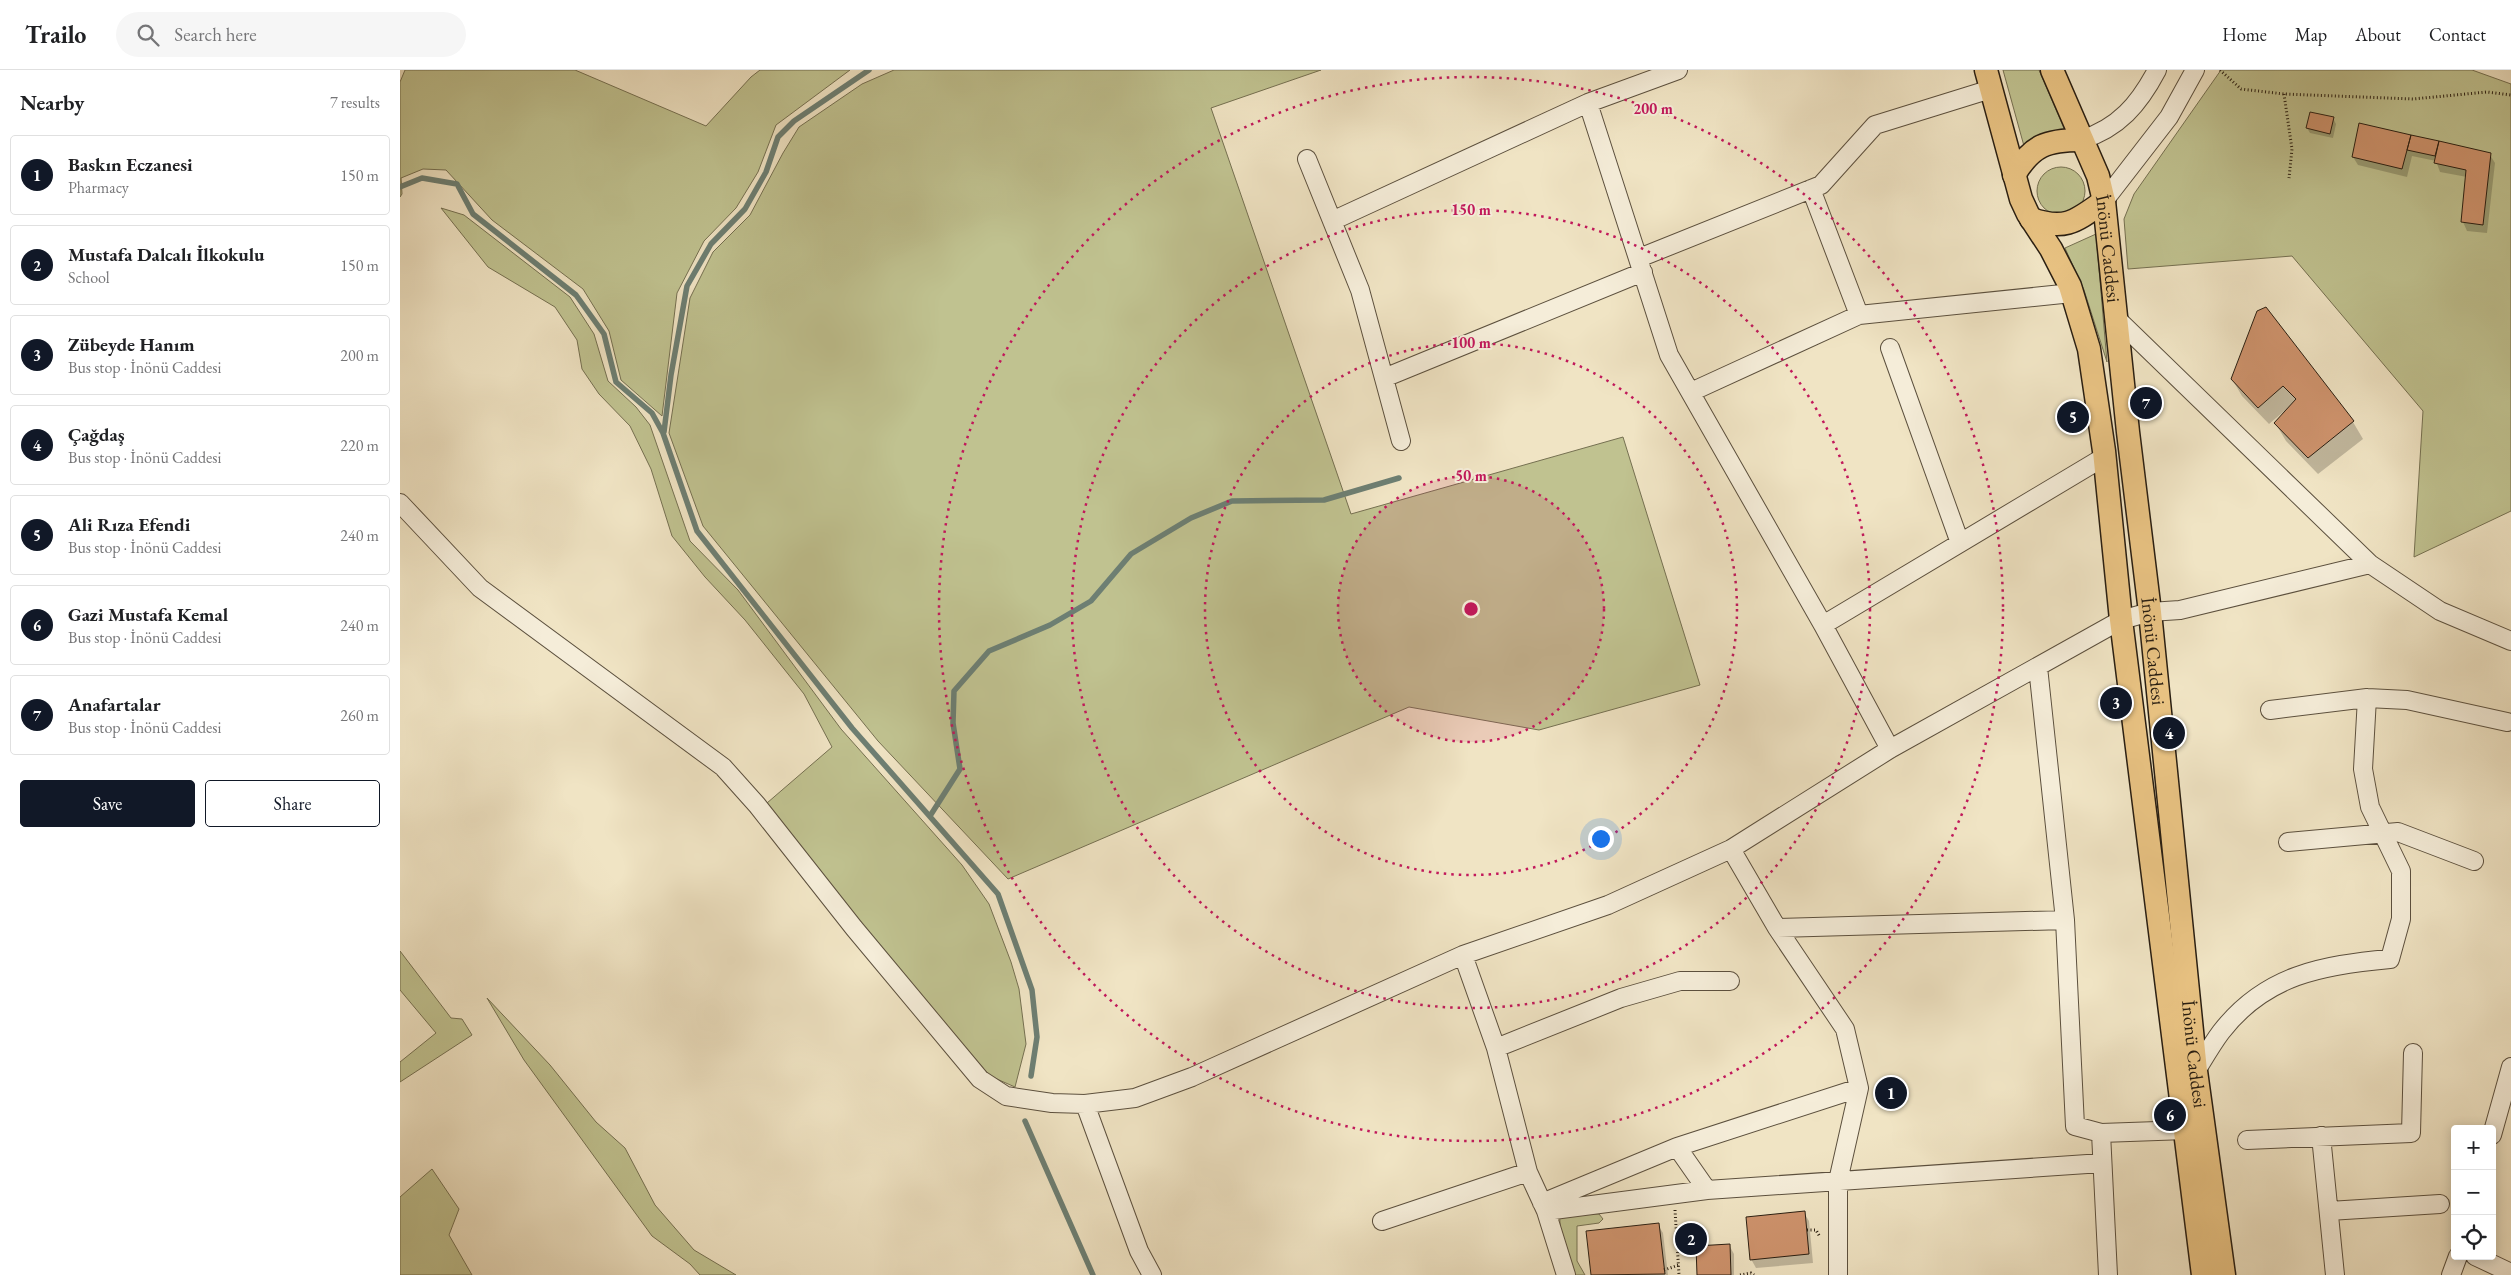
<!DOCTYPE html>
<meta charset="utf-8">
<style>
body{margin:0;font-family:"EB Garamond",serif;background:#f6f6f6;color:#202124}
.controls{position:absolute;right:15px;bottom:15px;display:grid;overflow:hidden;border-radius:5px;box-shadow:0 2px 12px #0003}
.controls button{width:45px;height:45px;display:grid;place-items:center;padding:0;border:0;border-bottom:1px solid #e0e0e0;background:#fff;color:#202124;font:25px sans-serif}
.you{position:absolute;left:1200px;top:768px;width:18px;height:18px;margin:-12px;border:4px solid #fff;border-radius:50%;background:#1a73e8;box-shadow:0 0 0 8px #1a73e833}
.badge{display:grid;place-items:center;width:32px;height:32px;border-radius:50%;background:#111827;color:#fff;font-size:16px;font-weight:700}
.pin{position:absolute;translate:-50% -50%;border:2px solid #fff;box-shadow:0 1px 5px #0006}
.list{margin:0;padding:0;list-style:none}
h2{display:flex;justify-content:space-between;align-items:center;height:65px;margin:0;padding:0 20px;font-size:21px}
h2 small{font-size:16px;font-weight:400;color:#757577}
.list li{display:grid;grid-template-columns:32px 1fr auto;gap:15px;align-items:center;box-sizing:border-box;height:80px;margin:0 10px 10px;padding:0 10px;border:1px solid #e0e0e0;border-radius:5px}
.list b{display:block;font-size:19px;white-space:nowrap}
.list p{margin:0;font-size:16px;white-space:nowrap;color:#757577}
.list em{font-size:16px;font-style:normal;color:#757577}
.actions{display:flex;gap:10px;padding:15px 20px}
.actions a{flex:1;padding:11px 0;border:1px solid #111827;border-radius:5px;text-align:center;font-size:18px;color:#111827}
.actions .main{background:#111827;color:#fff}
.icon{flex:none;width:28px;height:28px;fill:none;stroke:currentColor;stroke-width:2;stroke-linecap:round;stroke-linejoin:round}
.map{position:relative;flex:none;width:2111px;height:1205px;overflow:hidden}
header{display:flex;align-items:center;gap:30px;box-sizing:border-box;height:70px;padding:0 25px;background:#fff;border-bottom:1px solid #e0e0e0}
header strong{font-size:24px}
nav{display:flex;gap:28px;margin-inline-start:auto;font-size:18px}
.search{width:350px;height:45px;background:#f6f6f6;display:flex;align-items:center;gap:12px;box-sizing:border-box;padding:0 18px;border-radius:28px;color:#757577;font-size:19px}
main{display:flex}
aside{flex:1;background:#fff}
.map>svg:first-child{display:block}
</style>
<header>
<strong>Trailo</strong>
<div class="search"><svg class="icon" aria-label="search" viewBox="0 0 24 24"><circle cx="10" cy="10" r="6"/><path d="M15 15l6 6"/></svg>Search here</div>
<nav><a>Home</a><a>Map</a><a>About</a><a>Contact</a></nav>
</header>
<main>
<aside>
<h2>Nearby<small>7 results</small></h2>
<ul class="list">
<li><span class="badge">1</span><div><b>Baskın Eczanesi</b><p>Pharmacy</p></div><em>150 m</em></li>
<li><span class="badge">2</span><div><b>Mustafa Dalcalı İlkokulu</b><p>School</p></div><em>150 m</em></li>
<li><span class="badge">3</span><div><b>Zübeyde Hanım</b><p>Bus stop · İnönü Caddesi</p></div><em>200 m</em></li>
<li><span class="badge">4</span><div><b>Çağdaş</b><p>Bus stop · İnönü Caddesi</p></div><em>220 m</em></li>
<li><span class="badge">5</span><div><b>Ali Rıza Efendi</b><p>Bus stop · İnönü Caddesi</p></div><em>240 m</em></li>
<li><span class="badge">6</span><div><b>Gazi Mustafa Kemal</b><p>Bus stop · İnönü Caddesi</p></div><em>240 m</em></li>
<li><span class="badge">7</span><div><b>Anafartalar</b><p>Bus stop · İnönü Caddesi</p></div><em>260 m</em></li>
</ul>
<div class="actions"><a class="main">Save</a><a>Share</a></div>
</aside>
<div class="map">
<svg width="2111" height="1205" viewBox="0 0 2111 1205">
<rect width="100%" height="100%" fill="#f0e4c4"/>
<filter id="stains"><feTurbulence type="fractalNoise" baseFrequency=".004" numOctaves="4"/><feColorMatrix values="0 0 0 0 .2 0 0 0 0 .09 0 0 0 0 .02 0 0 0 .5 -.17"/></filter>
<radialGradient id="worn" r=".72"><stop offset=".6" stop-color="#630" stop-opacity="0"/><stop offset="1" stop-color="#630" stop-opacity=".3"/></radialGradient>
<!-- green -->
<path fill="#c0c290" stroke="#757051" d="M5 0H175L306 56 351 7 360 0H450L376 55 358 102 336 138 304 171 277 223 262 346 221 310 209 261 183 219 92 150 46 100 23 99 1 108 2 124 0 127V12Z
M494 0H921L811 38 951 444 1223 367 1300 615 1139 660 1009 637 608 809 478 671 303 456 269 363 290 228 313 182 350 145 383 83 399 57 462 14Z
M1603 0H1639L1666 63 1624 76Z
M1821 0H2072L2111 14V441L2014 487 2023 341 1892 186 1728 199 1724 149 1734 124Z
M1637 121a24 24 0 1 1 48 0a24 24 0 1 1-48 0Z
M41 138 64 145 170 227 194 264 208 311 236 337 250 355 290 471 338 520 441 659 562 795 589 834 611 892 619 919 626 974 615 1017 590 1006 446 841 367 733 432 677 404 624 345 550 305 507 272 466 251 399 230 356 199 324 182 299 177 270 155 237 88 197Z
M1696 164 1707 292 1684 220 1665 178Z
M0 881 51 948 62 949 72 965 0 1012V992L36 963 0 920Z
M87 928 150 995 196 1052 225 1078 255 1135 294 1180 336 1205H300L290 1194 252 1166 124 990Z
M32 1099 59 1139 49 1165 72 1205H0V1127Z
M1160 1143 1199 1144 1203 1149 1199 1153 1177 1156V1191L1185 1205H1175C1172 1200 1166 1194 1164 1188 1162 1184 1159 1149 1160 1143Z"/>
<!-- shadow -->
<path fill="#0003" d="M1933 48 1936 54 1933 68 1910 63 1907 58Z
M2038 72 2090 85 2095 93 2087 163 2067 161 2063 152 2067 107 2040 102 2036 91 2012 86 2007 107 1958 95 1953 87Z
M1866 238 1953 352 1963 369 1918 404 1886 371 1876 354 1888 338 1869 354 1842 326 1832 309Z
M1404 1143 1409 1151 1413 1193 1356 1198 1351 1189Z
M1258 1155 1263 1163 1268 1205H1192L1187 1162Z
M1329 1175 1334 1184V1205H1298Z"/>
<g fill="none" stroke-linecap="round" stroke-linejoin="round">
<!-- stream -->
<path stroke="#6d7f73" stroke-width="5.5" d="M0 117 22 108 57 114 73 144 176 225 204 264 216 312 252 343 263 363 297 461 452 658 598 824 632 920 637 967 631 1006
M264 362 271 305 287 216 311 174 345 139 366 102 378 67 394 51 469 0
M530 746 560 699 553 653 554 621 589 581 650 555 691 531 731 484 791 448 832 431 924 430 999 408
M625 1051 693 1205"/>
</g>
<!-- building -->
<path fill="#ce936d" stroke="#2a1f12" d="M1910 42 1934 47 1930 64 1906 58Z
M1959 53 2011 65 2002 99 1952 87Z
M2011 65 2039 71 2035 86 2007 80Z
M2039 71 2091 83 2083 155 2061 152 2066 100 2034 93Z
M1866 237 1954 351 1908 388 1874 353 1896 329 1883 316 1858 338 1831 309 1857 241Z
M1405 1141 1409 1184 1350 1190 1346 1147Z
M1259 1153 1265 1204 1191 1205 1186 1161Z
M1330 1174 1331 1205H1297L1296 1176Z"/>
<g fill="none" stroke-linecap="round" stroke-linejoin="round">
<!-- minor casing -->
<g stroke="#5c503e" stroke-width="20">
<path id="minor" d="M1188 33 1269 285 1423 555 1490 679
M1681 70C1719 58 1739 34 1757 0
M907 89 960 220 1001 371
M1704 131 1769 47 1795 0
M932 151 1188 33 1278 0
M1239 188 1421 115 1475 55 1591 19
M1459 245 1672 223
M1717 249 1970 494
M1490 278 1560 473
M984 308 1243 202
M1291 322 1459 245 1411 119
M0 433 80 518 323 697 357 735 454 858 580 1009 606 1026 652 1033 685 1034 735 1028 792 1007 1063 885 1208 835 1331 779 1490 679 1721 550 1750 542 1780 540 1970 494 2040 541 2111 571
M1423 555 1704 387
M1638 597 1665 850 1675 1056 1701 1063 1708 1205
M1870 640 1967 628 2007 630 2107 652
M1888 772 1998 762 2074 791
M1331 779 1377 858 1445 959 1459 1018 1438 1111V1205
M1377 858 1665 850
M1063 885 1096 978 1128 1102 1146 1141 1166 1205
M1096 978 1221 928 1280 911H1330
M1796 1001C1804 988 1812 974 1821 962 1865 905 1922 895 1990 889L2001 849V801L1970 737 1963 699 1967 628
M685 1034 739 1181 752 1205
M1701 1063 1786 1060
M2092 1065 2111 997
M1921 1066 1935 1205
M1847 1070 2011 1063 2013 983
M1277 1077 1307 1120
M1142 1133 1277 1077 1459 1018
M1146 1141 1307 1120 1702 1093
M1929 1141 2040 1134
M982 1151 1128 1102
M2075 1186 2111 1203
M2051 1205 2058 1186"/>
</g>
<!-- major casing -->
<g stroke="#2a1f12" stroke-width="25">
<g id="major">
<path d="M1586 0 1621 129 1628 144 1651 179 1670 216 1689 279 1704 381 1721 550 1803 1205"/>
<path id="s1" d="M1652 0 1698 106 1704 131 1728 362 1750 542 1796 1001 1824 1205"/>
<path d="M1614 105C1632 75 1647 70 1681 70"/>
<path d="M1631 149C1666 161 1676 151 1704 131"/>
</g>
</g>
<!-- path -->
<path stroke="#2a1f12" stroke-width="3" stroke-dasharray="1 2.5" stroke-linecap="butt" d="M1820 0 1841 19 1884 24 2013 29 2087 22 2111 25
M1884 24 1892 79 1889 108
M1275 1140 1279 1205
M1407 1160H1416L1420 1167
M1264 1200 1279 1195
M1340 1205 1351 1203 1354 1205"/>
<!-- minor -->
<use href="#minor" stroke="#f5edd9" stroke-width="18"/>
<!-- major -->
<use href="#major" stroke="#e8c282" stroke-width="22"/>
</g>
<!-- distance rings -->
<circle cx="1071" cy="539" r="133" fill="#c2185b" fill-opacity=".12"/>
<g fill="none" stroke="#c2185b" stroke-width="2.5" stroke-dasharray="2.5 5">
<circle cx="1071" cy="539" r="133"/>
<circle cx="1071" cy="539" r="266"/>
<circle cx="1071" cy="539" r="399"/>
<circle cx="1071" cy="539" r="532"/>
</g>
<g text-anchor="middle" stroke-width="4" stroke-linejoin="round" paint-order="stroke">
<!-- street labels -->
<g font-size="19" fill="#2a1f12" stroke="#f5edd9">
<text dy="7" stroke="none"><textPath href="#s1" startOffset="189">İnönü Caddesi</textPath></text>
<text dy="7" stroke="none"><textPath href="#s1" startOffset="594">İnönü Caddesi</textPath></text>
<text dy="7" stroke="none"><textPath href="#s1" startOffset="999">İnönü Caddesi</textPath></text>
</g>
</g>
<circle cx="1071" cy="539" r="8" fill="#c2185b" stroke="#f5edd9" stroke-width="2.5"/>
<g font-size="15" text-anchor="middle" font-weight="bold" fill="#c2185b" stroke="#f5edd9" stroke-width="4" stroke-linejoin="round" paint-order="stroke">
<text x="1253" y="44">200 m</text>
<text x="1071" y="145">150 m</text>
<text x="1071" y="278">100 m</text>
<text x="1071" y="411">50 m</text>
</g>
<rect width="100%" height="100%" filter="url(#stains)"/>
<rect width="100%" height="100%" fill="url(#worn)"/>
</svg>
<div class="controls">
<button>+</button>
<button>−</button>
<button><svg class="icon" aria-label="locate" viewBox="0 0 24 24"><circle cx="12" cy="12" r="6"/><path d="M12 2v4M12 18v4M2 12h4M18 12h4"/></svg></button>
</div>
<div class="you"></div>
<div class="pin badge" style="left:1491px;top:1023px">1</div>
<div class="pin badge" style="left:1291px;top:1169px">2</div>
<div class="pin badge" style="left:1716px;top:633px">3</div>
<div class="pin badge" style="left:1769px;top:663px">4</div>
<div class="pin badge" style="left:1673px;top:347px">5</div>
<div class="pin badge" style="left:1770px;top:1045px">6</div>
<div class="pin badge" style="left:1746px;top:333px">7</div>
</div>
</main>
